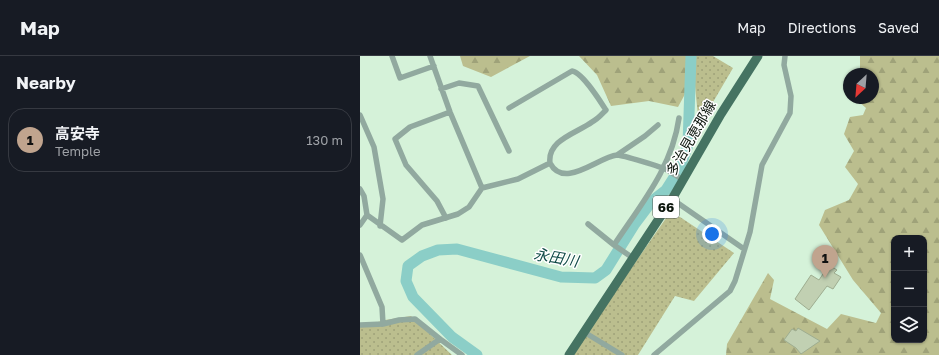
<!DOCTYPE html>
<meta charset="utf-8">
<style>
body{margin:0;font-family:"Golos Text","Noto Sans JP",sans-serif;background:#20242c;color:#f1f3f6}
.controls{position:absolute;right:12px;bottom:12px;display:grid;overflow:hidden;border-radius:8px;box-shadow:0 1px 3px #0004}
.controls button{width:36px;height:36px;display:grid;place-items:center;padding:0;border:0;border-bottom:1px solid #363941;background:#171b24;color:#f1f3f6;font:20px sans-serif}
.compass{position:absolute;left:483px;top:12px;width:36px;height:36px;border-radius:50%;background:#171b24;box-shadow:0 1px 3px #0004;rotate:206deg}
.you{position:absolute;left:352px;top:178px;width:14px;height:14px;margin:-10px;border:3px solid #fff;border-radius:50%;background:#1a73e8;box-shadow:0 0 0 6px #1a73e833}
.badge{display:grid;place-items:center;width:26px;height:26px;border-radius:50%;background:#c0a48e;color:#111;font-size:13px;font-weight:700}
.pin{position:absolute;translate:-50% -33px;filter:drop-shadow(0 1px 2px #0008)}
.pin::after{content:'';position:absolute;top:21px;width:14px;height:12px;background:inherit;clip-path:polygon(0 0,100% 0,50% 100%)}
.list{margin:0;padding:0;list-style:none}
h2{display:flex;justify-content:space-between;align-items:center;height:52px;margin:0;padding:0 16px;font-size:17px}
h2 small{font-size:13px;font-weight:400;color:#9ea1a6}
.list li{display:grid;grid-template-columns:26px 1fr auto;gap:12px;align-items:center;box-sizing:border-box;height:64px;margin:0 8px 8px;padding:0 8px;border:1px solid #363941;border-radius:16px}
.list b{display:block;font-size:15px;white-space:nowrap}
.list p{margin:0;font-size:13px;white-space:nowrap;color:#9ea1a6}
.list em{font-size:13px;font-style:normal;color:#9ea1a6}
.icon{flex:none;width:22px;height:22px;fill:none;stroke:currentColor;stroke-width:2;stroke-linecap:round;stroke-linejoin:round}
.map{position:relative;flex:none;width:579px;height:299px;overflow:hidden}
header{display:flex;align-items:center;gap:24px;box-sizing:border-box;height:56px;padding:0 20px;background:#171b24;border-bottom:1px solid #363941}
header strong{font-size:19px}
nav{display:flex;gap:22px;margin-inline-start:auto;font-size:14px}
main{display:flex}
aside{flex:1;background:#171b24}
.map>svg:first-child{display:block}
</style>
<header>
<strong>Map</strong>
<nav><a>Map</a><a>Directions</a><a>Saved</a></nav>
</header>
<main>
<aside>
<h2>Nearby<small></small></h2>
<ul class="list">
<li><span class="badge">1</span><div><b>高安寺</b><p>Temple</p></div><em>130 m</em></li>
</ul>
</aside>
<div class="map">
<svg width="579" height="299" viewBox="0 0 579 299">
<defs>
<pattern id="green-dots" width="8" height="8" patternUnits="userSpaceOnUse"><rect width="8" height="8" fill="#bbbe8e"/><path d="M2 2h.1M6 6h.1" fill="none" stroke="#9fa279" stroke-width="1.8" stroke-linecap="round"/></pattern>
<pattern id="forest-firs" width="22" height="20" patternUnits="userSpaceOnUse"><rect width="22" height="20" fill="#bbbe8e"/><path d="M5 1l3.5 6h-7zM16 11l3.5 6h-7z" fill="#9fa279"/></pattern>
</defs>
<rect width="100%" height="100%" fill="#d5f2d9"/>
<!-- green -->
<path fill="url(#green-dots)" d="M332 0H353L373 12 339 70Z
M311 155 374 197 334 245 315 240 278 299H214L236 263Z
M51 260 92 299H0V271L25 264Z"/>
<!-- forest -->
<path fill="url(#forest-firs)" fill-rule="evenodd" d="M100 0H170L131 21 103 10Z
M219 0H333L331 27 318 51 289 45 251 50 237 19Z
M500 0H579V299H366L367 288 408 217 414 224 410 243 467 273 481 258 516 267 521 257 493 224 459 169 465 154 489 144 498 128 485 111 494 95 484 78 490 61 503 59 506 52 498 45V42H513V18H500ZM534 182H564V284H534Z"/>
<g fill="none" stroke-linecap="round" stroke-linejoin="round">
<!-- river -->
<path stroke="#8bcec7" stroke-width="11" d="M117 299 92 281 53 241 46 225 48 210 62 200 78 194 97 193 201 221 235 222 246 214 274 169 292 145 306 134 320 112 328 89 331 0"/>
</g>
<!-- building -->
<path fill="#c1d0b2" stroke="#9ead90" d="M469 209 477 214 474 217 481 221 473 233 467 230 449 254 435 243 451 219 459 224Z
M438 272 460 285 441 298 436 292 424 284 432 273 436 275Z"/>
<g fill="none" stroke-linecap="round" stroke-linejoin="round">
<!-- minor -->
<path stroke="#91a99f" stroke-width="5.5" d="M32 0 40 22 74 10
M70 0 90 56 122 132
M81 33 99 27 118 30 149 95
M149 52 212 15C222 16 240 45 246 54 242 58 238 63 232 66 217 77 187 84 190 107
M0 59 14 91 23 143 20 170
M257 99 285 80 298 69
M0 133 4 140 7 159 42 184 62 169 98 158 109 151 122 132 158 123 190 107C204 134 238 101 257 99 262 99 302 111 307 114 313 117 318 121 323 124
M312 143 384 193
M86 162 77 145 46 109 35 83 50 71 90 56
M228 168 254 189C281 148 312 112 319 62
M0 169 7 159
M254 189 273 202
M0 199 22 251 23 268 0 269
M23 268 39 264 55 263 80 283 57 299
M224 276 262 299
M80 283 102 299
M294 299 370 235 375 225 390 176 402 109 430 57 431 40 424 9 425 0"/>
<!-- primary -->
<path stroke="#457362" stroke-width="9" d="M209 299 312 143 361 58 398 0"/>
</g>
<g text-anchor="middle" stroke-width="3" stroke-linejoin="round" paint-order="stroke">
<!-- shield labels -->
<rect fill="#fff" stroke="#545b55" stroke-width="1" x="293" y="140" width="26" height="22" rx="3"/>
<g font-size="13" font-weight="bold" fill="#0b150c">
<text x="306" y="156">66</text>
</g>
<!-- street labels -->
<g font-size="14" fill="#0b150c" stroke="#fff">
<text transform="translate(331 82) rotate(-60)" y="5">多治見恵那線</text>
</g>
<!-- water labels -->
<g font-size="15" font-style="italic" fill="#0f4a46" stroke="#fff">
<text transform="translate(196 202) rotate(10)" y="5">永田川</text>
</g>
</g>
</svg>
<div class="controls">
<button>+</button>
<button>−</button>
<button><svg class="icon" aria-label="layers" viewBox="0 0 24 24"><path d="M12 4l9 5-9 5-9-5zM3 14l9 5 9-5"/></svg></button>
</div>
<svg class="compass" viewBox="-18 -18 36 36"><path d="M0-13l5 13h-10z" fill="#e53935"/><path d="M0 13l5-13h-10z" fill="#9ea1a6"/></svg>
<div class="you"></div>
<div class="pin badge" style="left:465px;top:222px">1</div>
</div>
</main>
